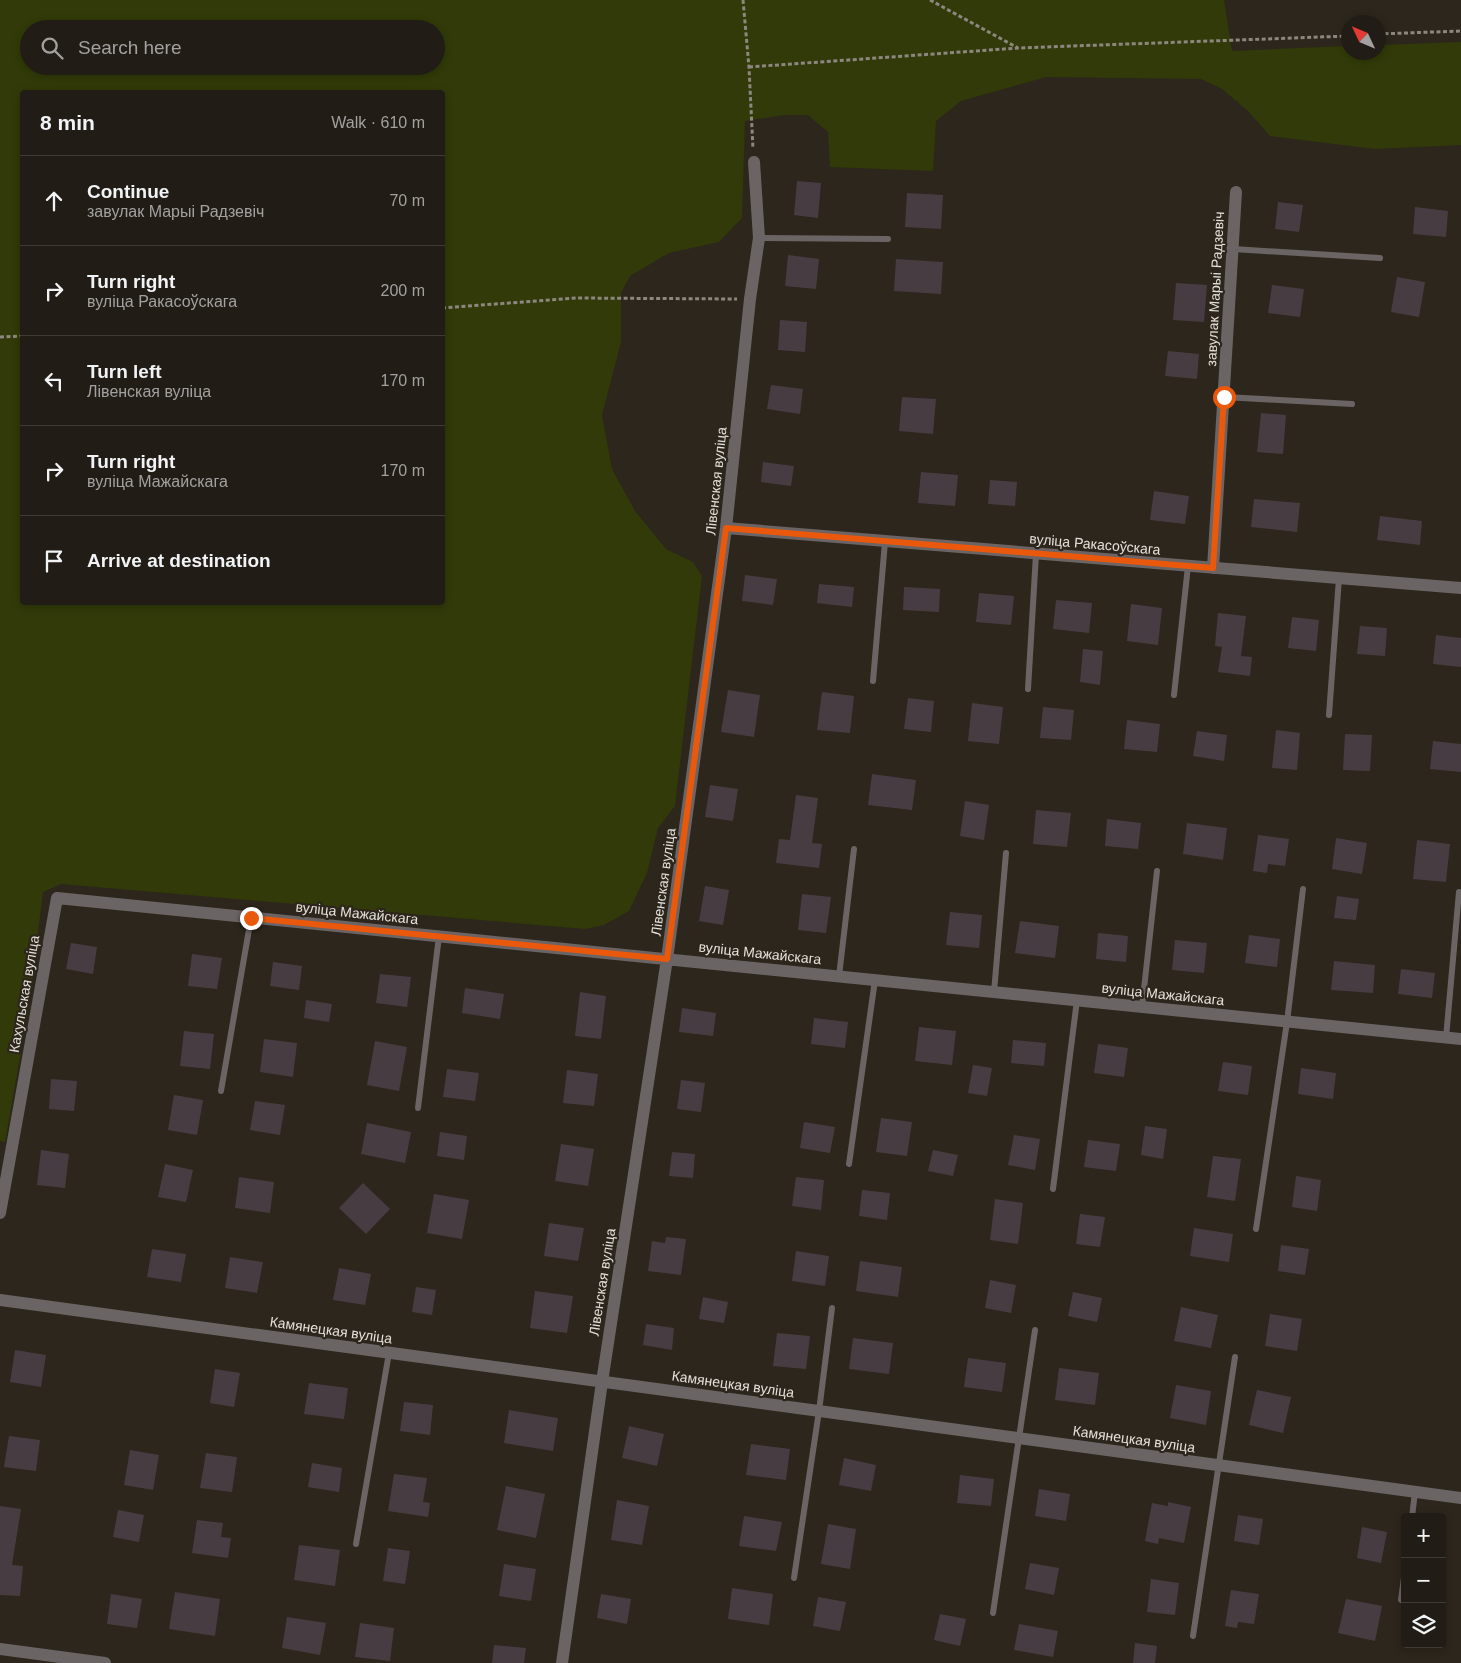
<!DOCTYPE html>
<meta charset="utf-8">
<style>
body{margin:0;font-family:Arial,sans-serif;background:#29251e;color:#f1f3f6}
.controls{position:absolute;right:15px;bottom:15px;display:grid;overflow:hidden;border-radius:5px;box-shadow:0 2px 8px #0003}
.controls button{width:45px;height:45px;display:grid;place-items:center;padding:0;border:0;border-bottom:1px solid #3e3a34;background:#211c15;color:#f1f3f6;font:25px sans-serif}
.compass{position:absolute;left:1341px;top:15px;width:45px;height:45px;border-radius:50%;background:#211c15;box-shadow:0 2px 8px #0003;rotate:314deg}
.stop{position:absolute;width:15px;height:15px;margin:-11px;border:4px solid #ea580c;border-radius:50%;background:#fff}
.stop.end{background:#ea580c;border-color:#fff;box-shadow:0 1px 5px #0008}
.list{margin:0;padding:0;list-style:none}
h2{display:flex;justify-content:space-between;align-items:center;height:65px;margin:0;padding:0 20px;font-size:21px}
h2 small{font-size:16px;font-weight:400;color:#a2a1a0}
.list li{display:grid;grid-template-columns:32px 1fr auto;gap:15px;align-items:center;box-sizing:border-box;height:90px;padding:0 20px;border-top:1px solid #3e3a34}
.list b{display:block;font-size:19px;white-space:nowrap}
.list p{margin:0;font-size:16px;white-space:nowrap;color:#a2a1a0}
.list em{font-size:16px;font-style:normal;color:#a2a1a0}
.icon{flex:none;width:28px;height:28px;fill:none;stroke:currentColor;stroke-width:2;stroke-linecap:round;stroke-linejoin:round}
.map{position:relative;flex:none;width:1461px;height:1663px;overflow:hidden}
.search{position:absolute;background:#211c15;box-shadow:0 2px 8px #0003;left:20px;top:20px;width:425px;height:55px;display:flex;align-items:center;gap:12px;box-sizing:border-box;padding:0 18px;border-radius:28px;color:#a2a1a0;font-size:19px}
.panel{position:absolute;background:#211c15;box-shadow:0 2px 8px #0003;left:20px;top:90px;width:425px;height:515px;border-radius:5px}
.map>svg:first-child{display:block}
</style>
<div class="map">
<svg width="1461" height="1663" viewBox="0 0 1461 1663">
<rect width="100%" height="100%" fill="#2c261c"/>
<!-- green -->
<path fill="#313a08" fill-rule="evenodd" d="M0 0H1224L1232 51 1348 46V52H1378L1379 45 1461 42V145L1375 149 1270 136 1248 111 1222 89 1201 79 1046 77 961 101 936 121 933 171 830 167 828 132 808 115H784L745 121 742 218 719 242 669 253 630 276 621 293V342L602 415 612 469 635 511 666 549 693 562 702 576 675 806 658 828 647 873 629 911 604 925 585 929 61 884 43 892 29 1006 5 1142 0 1141ZM29 29H436V66H29ZM22 92H442V602H22Z"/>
<!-- building -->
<path fill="#483c43" d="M797 181 821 183 818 218 794 215Z
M907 193 943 195 941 229 905 227Z
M1278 202 1303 205 1299 232 1275 229Z
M1415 207 1448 211 1446 237 1413 234Z
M788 255 819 259 816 289 785 286Z
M896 259 943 262 941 294 894 291Z
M1397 277 1425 282 1419 317 1391 312Z
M1176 283 1207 285 1204 322 1173 320Z
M1272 285 1304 289 1300 317 1268 313Z
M780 320 807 322 805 352 778 350Z
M1168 351 1199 354 1197 379 1165 376Z
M771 385 803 389 800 414 767 409Z
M902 397 936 399 933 434 899 431Z
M1261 413 1286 415 1283 454 1257 452Z
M763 462 794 466 791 486 761 482Z
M921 472 958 475 955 506 918 503Z
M990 480 1017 482 1015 506 988 504Z
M1154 491 1189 496 1185 524 1150 520Z
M1254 499 1300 503 1297 532 1251 527Z
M1380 516 1422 521 1420 545 1377 540Z
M745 575 777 579 773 605 742 601Z
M819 584 854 587 852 607 817 603Z
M904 587 940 589 939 612 903 610Z
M979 593 1014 596 1011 625 976 622Z
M1056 600 1092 603 1089 633 1053 629Z
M1131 604 1162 608 1158 645 1127 641Z
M1218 613 1246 616 1241 656 1252 657 1250 676 1218 672 1222 647 1215 646Z
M1292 617 1319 620 1316 651 1288 648Z
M1360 626 1387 628 1385 656 1357 654Z
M1436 635 1461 638V667L1433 664Z
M1083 649 1103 651 1100 685 1080 682Z
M728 690 760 695 754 737 721 732Z
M822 692 854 696 850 733 817 730Z
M908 698 934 701 931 732 904 729Z
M972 703 1003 707 999 744 968 741Z
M1043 707 1074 710 1071 740 1040 738Z
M1127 720 1160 724 1157 752 1124 749Z
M1276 730 1300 733 1297 770 1272 768Z
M1197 731 1227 735 1224 761 1193 756Z
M1345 734 1372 735 1370 771 1343 770Z
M1433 741 1461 744V772L1430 769Z
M872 774 916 780 912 810 868 805Z
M710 785 738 789 733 821 705 817Z
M796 795 818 798 812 843 822 844 819 868 776 863 779 839 790 840Z
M965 801 989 805 984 840 960 836Z
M1036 810 1071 813 1067 847 1033 844Z
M1107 819 1141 823 1138 849 1105 846Z
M1187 823 1227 828 1223 860 1183 854Z
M1258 835 1289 839 1285 866 1268 864 1267 873 1253 871Z
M1336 838 1367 843 1362 874 1332 869Z
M1417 840 1450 844 1446 882 1413 879Z
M705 886 729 890 723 925 699 921Z
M802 894 831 897 826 933 798 930Z
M1337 896 1359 899 1356 920 1334 918Z
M950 912 982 915 979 948 946 945Z
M1020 921 1059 926 1055 958 1015 953Z
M1098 933 1128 936 1126 962 1096 959Z
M1249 935 1280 939 1277 967 1245 963Z
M1175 940 1207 943 1204 973 1172 970Z
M71 943 97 947 93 974 66 969Z
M192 954 222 958 217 989 188 986Z
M1334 961 1375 965 1373 993 1331 990Z
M273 962 302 966 299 990 270 986Z
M1401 969 1435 973 1432 998 1398 994Z
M380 974 411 977 407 1007 376 1003Z
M465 988 504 994 500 1019 462 1013Z
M580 992 606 996 601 1039 575 1036Z
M306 1000 332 1004 329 1022 304 1018Z
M682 1008 716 1013 713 1036 679 1032Z
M814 1018 848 1022 845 1048 811 1044Z
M919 1027 956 1031 952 1065 915 1061Z
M184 1031 214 1034 210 1069 180 1066Z
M264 1039 297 1043 293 1077 260 1072Z
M1013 1040 1046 1043 1044 1066 1011 1063Z
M375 1041 407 1047 399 1091 367 1085Z
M1098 1044 1128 1048 1124 1077 1094 1073Z
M1223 1062 1252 1066 1248 1095 1218 1091Z
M973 1065 992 1068 987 1096 968 1093Z
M1301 1068 1336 1073 1333 1099 1298 1094Z
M447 1069 479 1073 475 1101 443 1097Z
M567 1070 598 1074 594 1106 563 1103Z
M51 1079 77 1081 74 1111 49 1109Z
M681 1080 705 1083 701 1112 677 1109Z
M174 1095 203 1100 197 1135 168 1130Z
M255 1101 285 1105 280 1135 250 1130Z
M881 1118 912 1122 907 1156 876 1152Z
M804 1122 835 1127 830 1153 800 1148Z
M367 1123 411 1132 405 1163 361 1154Z
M1145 1126 1167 1129 1163 1159 1141 1155Z
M440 1132 467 1136 464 1160 437 1156Z
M1014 1135 1040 1139 1035 1170 1008 1165Z
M1088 1140 1120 1144 1116 1171 1084 1167Z
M561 1144 594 1149 588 1186 555 1181Z
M41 1150 69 1154 65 1188 37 1185Z
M933 1150 958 1155 953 1176 928 1171Z
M672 1152 695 1154 693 1178 669 1176Z
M1213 1156 1241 1159 1235 1201 1207 1197Z
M165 1164 193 1170 186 1202 158 1197Z
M1296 1176 1321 1180 1317 1211 1292 1207Z
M239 1177 274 1182 270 1213 235 1208Z
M796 1177 824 1180 821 1210 792 1206Z
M363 1183 390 1209 366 1234 339 1208Z
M862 1190 890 1193 887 1220 859 1216Z
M434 1194 469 1200 462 1239 427 1233Z
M995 1199 1023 1203 1018 1244 990 1240Z
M1080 1214 1105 1217 1100 1247 1076 1244Z
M549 1223 584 1228 578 1261 544 1256Z
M1194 1228 1233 1234 1229 1262 1190 1256Z
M666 1237 686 1239 681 1275 648 1271 652 1241 665 1243Z
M1281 1245 1309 1249 1305 1275 1278 1271Z
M152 1249 186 1254 181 1282 147 1277Z
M796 1251 829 1256 825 1286 792 1281Z
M230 1257 263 1262 257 1293 225 1288Z
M860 1261 902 1267 898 1297 856 1291Z
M339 1268 371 1274 365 1305 333 1300Z
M990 1280 1016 1285 1011 1313 985 1308Z
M416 1287 436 1290 432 1315 412 1312Z
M535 1291 573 1296 567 1333 530 1328Z
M1073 1292 1102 1298 1097 1322 1068 1316Z
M703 1297 728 1302 724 1323 699 1319Z
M1181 1307 1218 1315 1211 1348 1174 1341Z
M1270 1314 1302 1319 1297 1351 1265 1346Z
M646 1324 674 1328 672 1350 643 1345Z
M777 1333 810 1336 806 1369 773 1366Z
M853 1338 893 1343 889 1374 849 1369Z
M15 1350 46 1355 41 1387 10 1382Z
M968 1358 1006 1363 1002 1392 964 1387Z
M1059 1368 1099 1373 1095 1405 1055 1400Z
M215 1369 240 1373 234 1407 210 1403Z
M309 1383 348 1388 344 1419 304 1414Z
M1176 1385 1211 1391 1206 1425 1170 1418Z
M1257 1390 1291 1397 1283 1433 1249 1425Z
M404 1402 433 1405 430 1435 400 1431Z
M509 1410 558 1418 553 1451 504 1443Z
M629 1426 664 1434 657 1466 622 1458Z
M9 1436 40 1440 36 1471 4 1467Z
M751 1444 790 1449 786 1480 746 1475Z
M130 1450 159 1455 153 1490 124 1485Z
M206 1453 237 1457 232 1492 200 1488Z
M844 1458 876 1465 871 1491 839 1485Z
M312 1463 342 1468 339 1492 308 1487Z
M394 1474 427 1478 423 1502 430 1503 428 1517 388 1511Z
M960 1475 994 1479 991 1506 957 1503Z
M506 1486 545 1494 536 1538 497 1530Z
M1039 1489 1070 1494 1066 1521 1035 1516Z
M617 1500 649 1506 642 1545 611 1540Z
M1168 1502 1191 1507 1184 1543 1159 1538 1158 1544 1145 1541 1152 1503 1168 1506Z
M0 1506 21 1509 12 1565 23 1566 20 1596 0 1595Z
M118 1510 144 1515 139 1542 113 1537Z
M1238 1515 1263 1519 1259 1545 1234 1541Z
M744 1516 782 1522 776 1551 739 1546Z
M197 1520 223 1523 221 1537 231 1538 228 1558 192 1553Z
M828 1524 856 1529 850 1569 821 1564Z
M1362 1527 1387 1532 1381 1563 1357 1558Z
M299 1545 340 1550 335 1586 294 1580Z
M388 1548 410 1551 405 1584 383 1581Z
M1030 1563 1059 1568 1054 1595 1025 1589Z
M504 1564 536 1569 531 1601 499 1596Z
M1151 1579 1179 1583 1175 1615 1147 1612Z
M732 1588 773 1594 769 1625 728 1619Z
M1231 1590 1259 1594 1254 1624 1238 1622 1237 1628 1225 1626Z
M175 1592 220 1599 215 1636 169 1629Z
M111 1594 142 1599 137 1628 107 1624Z
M601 1594 631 1599 627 1624 597 1618Z
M818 1597 846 1602 840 1631 813 1626Z
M1346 1599 1382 1606 1375 1641 1338 1633Z
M940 1614 966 1619 960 1646 934 1640Z
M287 1617 326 1623 320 1655 282 1648Z
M360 1623 394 1628 390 1661 355 1657Z
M1019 1624 1058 1631 1053 1657 1014 1650Z
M1135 1643 1157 1646 1155 1663H1133Z
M494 1645 526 1648 524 1663H492Z"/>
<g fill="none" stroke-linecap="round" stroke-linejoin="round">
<!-- path -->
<path stroke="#8d887f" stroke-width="3" stroke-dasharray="4 2.5" stroke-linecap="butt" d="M743 0 749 67 753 149
M930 0 1018 48
M1378 34 1461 31
M749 67 1018 48 1348 36
M442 308 576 298 737 299
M0 337 22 336"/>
<!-- service -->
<path stroke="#6b6464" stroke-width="6" d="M759 238 888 239
M1233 249 1380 258
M1224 397 1352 404
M873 681 885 542
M1028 689 1036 554
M1174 695 1188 566
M1329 715 1339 578
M839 976 854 849
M994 992 1006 853
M1142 1007 1157 871
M1446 1038 1459 892
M221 1091 251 918
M418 1108 439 936
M849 1164 875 980
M1053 1189 1077 1000
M1256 1229 1287 1022 1303 889
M1412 1517 1415 1492
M356 1544 389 1353
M794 1578 819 1411 832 1308
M1401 1600 1405 1570
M993 1613 1035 1330
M1193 1636 1235 1357"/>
<!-- minor -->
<path stroke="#6b6464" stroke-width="12" d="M726 528 1461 588
M1213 568 1236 192
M0 1213 57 898 1461 1039
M0 1300 1461 1498
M0 1649 105 1663
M562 1663 602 1382 667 959 726 528 750 299 759 238 754 162"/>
</g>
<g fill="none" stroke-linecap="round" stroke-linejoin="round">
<!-- route -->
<path stroke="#ea580c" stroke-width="6" d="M251 918 667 959 726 528 1213 568 1224 397"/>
</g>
<g text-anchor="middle" stroke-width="4.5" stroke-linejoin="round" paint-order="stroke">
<!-- street labels -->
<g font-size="14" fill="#e5e1da" stroke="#2c261c">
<text transform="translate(1215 289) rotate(-87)" y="5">завулак Марыі Радзевіч</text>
<text transform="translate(716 481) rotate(-84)" y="5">Лівенская вуліца</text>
<text transform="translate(1095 544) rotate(5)" y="5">вуліца Ракасоўскага</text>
<text transform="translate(663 882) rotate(-82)" y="5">Лівенская вуліца</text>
<text transform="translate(357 913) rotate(6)" y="5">вуліца Мажайскага</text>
<text transform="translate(760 953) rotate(6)" y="5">вуліца Мажайскага</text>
<text transform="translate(24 994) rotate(-80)" y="5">Кахульская вуліца</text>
<text transform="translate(1163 994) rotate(6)" y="5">вуліца Мажайскага</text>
<text transform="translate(602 1282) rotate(-81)" y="5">Лівенская вуліца</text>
<text transform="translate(331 1330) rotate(8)" y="5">Камянецкая вуліца</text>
<text transform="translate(733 1384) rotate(8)" y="5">Камянецкая вуліца</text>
<text transform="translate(1134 1439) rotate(8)" y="5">Камянецкая вуліца</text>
</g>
</g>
</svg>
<div class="controls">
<button>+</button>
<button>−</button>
<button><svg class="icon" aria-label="layers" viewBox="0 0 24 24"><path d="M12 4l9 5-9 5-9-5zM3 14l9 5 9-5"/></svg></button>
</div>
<svg class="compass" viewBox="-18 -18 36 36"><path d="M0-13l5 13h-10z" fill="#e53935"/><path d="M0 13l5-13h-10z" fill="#a2a1a0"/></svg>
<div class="stop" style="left:1224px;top:397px"></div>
<div class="stop end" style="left:251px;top:918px"></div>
<div class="search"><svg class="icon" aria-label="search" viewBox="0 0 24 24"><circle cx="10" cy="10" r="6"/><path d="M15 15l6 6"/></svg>Search here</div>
<section class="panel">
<h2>8 min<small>Walk · 610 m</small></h2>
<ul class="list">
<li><svg class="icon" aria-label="ahead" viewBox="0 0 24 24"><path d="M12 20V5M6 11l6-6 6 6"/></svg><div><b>Continue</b><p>завулак Марыі Радзевіч</p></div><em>70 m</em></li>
<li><svg class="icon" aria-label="right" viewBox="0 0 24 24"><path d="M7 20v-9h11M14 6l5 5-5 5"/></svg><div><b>Turn right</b><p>вуліца Ракасоўскага</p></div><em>200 m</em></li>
<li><svg class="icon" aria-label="left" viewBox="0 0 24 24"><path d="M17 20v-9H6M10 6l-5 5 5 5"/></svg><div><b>Turn left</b><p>Лівенская вуліца</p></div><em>170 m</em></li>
<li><svg class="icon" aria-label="right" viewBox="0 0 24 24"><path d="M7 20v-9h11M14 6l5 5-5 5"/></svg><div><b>Turn right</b><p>вуліца Мажайскага</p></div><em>170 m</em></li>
<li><svg class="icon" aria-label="arrive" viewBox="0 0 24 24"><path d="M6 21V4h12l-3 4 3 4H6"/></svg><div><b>Arrive at destination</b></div></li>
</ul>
</section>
</div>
